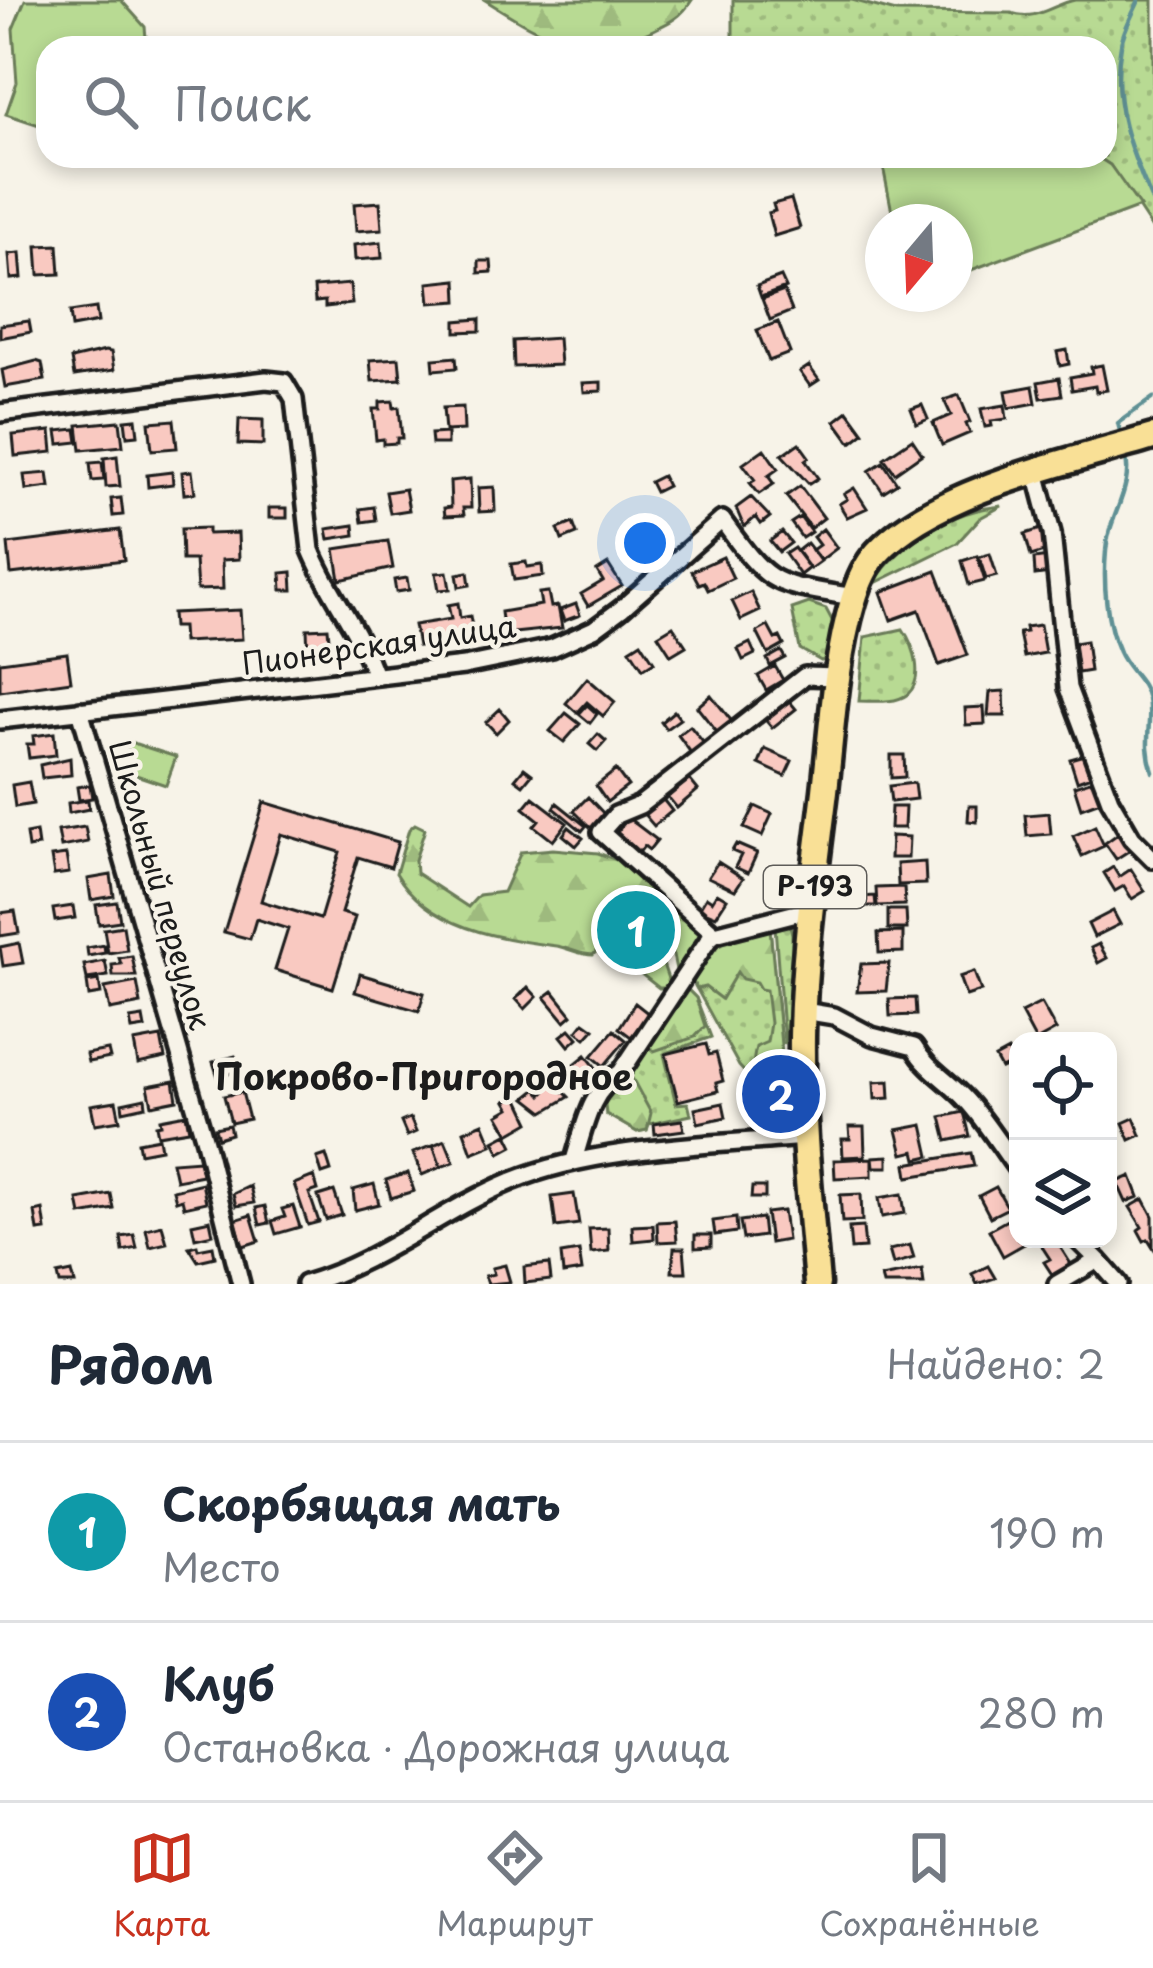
<!DOCTYPE html>
<html lang="ru">
<meta charset="utf-8">
<style>
body{margin:0;font-family:"Playpen Sans",sans-serif;background:#f6f6f7;color:#1f2937}
.controls{position:absolute;right:36px;bottom:36px;display:grid;overflow:hidden;border-radius:24px;box-shadow:0 6px 18px #0003}
.controls button{width:108px;height:108px;display:grid;place-items:center;padding:0;border:0;border-bottom:3px solid #e0e1e3;background:#fff;color:#1f2937;font:60px sans-serif}
.compass{position:absolute;left:865px;top:204px;width:108px;height:108px;border-radius:50%;background:#fff;box-shadow:0 6px 18px #0003;rotate:199deg}
.you{position:absolute;left:645px;top:543px;width:42px;height:42px;margin:-30px;border:9px solid #fff;border-radius:50%;background:#1a73e8;box-shadow:0 0 0 18px #1a73e833}
.badge{display:grid;place-items:center;width:78px;height:78px;border-radius:50%;background:#c8321e;color:#fff;font-size:39px;font-weight:700}
.pin{position:absolute;translate:-50% -50%;border:6px solid #fff;box-shadow:0 3px 12px #0006}
.list{margin:0;padding:0;list-style:none}
h2{display:flex;justify-content:space-between;align-items:center;height:156px;margin:0;padding:0 48px;font-size:51px}
h2 small{font-size:39px;font-weight:400;color:#747a83}
.list li{display:grid;grid-template-columns:78px 1fr auto;gap:36px;align-items:center;box-sizing:border-box;height:180px;padding:0 48px;border-top:3px solid #e0e1e3}
.list b{display:block;font-size:45px;white-space:nowrap}
.list p{margin:0;font-size:39px;white-space:nowrap;color:#747a83}
.list em{font-size:39px;font-style:normal;color:#747a83}
.icon{flex:none;width:66px;height:66px;fill:none;stroke:currentColor;stroke-width:2;stroke-linecap:round;stroke-linejoin:round}
.map{position:relative;flex:none;width:1153px;height:1284px;overflow:hidden}
.search{position:absolute;background:#fff;box-shadow:0 6px 18px #0003;left:36px;right:36px;top:36px;height:132px;display:flex;align-items:center;gap:30px;box-sizing:border-box;padding:0 42px;border-radius:36px;color:#747a83;font-size:45px}
.sheet{height:516px;background:#fff}
nav{display:flex;justify-content:space-around;align-items:center;box-sizing:border-box;height:168px;border-top:3px solid #e0e1e3;background:#fff;font-size:33px;color:#747a83}
nav a{display:grid;justify-items:center;gap:6px}
nav .on{color:#c8321e}
.map>svg:first-child{display:block}
</style>
<div class="map">
<svg width="1153" height="1284" viewBox="0 0 1153 1284">
<defs>
<pattern id="grass-dots" width="8" height="8" patternUnits="userSpaceOnUse" patternTransform="scale(3)"><rect width="8" height="8" fill="#b8da93"/><path d="M2 2h.1M6 6h.1" fill="none" stroke="#9eba7e" stroke-width="1.8" stroke-linecap="round"/></pattern>
<pattern id="forest-firs" width="22" height="20" patternUnits="userSpaceOnUse" patternTransform="scale(3)"><rect width="22" height="20" fill="#b8da93"/><path d="M5 1l3.5 6h-7zM16 11l3.5 6h-7z" fill="#9eba7e"/></pattern>
</defs>
<rect width="100%" height="100%" fill="#f7f3e8"/>
<filter id="ink" filterUnits="userSpaceOnUse"><feTurbulence type="fractalNoise" baseFrequency=".00833" numOctaves="2"/><feDisplacementMap in="SourceGraphic" scale="24" xChannelSelector="R" yChannelSelector="G"/><feConvolveMatrix kernelMatrix="1 2 1 2 8 2 1 2 1" color-interpolation-filters="sRGB"/></filter>
<g filter="url(#ink)">
<!-- grass -->
<path fill="url(#grass-dots)" stroke="#6a7b58" stroke-width="3" d="M733 0H852L896 12 1011 13C1037 22 1053 4 1075 0 1099 0 1128 0 1153 0V230L1110 165 1096 156H1105V48H733Z
M1002 506 980 518 957 543 873 584C900 542 952 510 1002 506Z
M809 603 826 609 834 624 826 659 821 661 800 649 792 609Z
M903 629C914 645 925 678 908 694 895 704 874 701 859 701L865 637Z
M775 926H790L792 934V982L784 1044Z
M770 928 783 1066 775 1084 777 1096 771 1101 739 1066 693 982 707 953Z
M686 988 696 998 711 1037 664 1054 676 1104 688 1103 691 1115 649 1124 647 1130 637 1132 606 1114 604 1098 649 1046Z"/>
<!-- forest -->
<path fill="url(#forest-firs)" stroke="#6a7b58" stroke-width="3" d="M485 0H692C680 19 668 23 649 32 582 63 541 35 485 0Z
M415 824 425 829 415 860 416 873 468 907 479 895 503 892 521 852 553 849 598 853 617 860 704 932 688 951 683 967 676 970 667 925 638 906C619 912 617 924 619 942L663 964 669 982 666 988H659L603 944 593 955C579 955 569 948 556 946 499 939 428 928 396 873L409 829Z
M770 928 783 1066 775 1084 777 1096 771 1101C752 1082 750 1073 756 1047L767 1042 770 1023 766 990 760 989 756 982 742 979 737 972 721 999 705 987 697 989 693 982C713 941 725 936 770 928Z
M686 988 696 998 705 1026 695 1037 654 1051 649 1046 652 1039 680 989Z
M621 1075 632 1078 651 1113 647 1130 637 1132 606 1114 604 1098Z"/>
<!-- green -->
<path fill="#b8da93" stroke="#6a7b58" stroke-width="3" d="M25 0H121L145 27 147 48H48V128L6 114 17 82 13 29Z
M881 156H1096L1110 165 1140 207 955 276V222H894Z
M130 742 176 757 166 785 121 770Z"/>
<g fill="none" stroke-linecap="round" stroke-linejoin="round">
<!-- stream -->
<path stroke="#5f9094" stroke-width="4.5" d="M1139 0C1133 14 1123 30 1121 45 1110 101 1131 153 1153 203
M1121 435 1118 423 1153 398
M1125 452C1135 489 1108 516 1106 551 1103 583 1106 623 1119 652 1126 669 1144 680 1148 699 1153 723 1142 740 1153 772"/>
</g>
<!-- building -->
<path fill="#f9c9c1" stroke="#1c1c1c" stroke-width="3" fill-rule="evenodd" d="M791 199 800 228 774 236 768 213 775 211 773 204Z
M380 202 382 229 356 231 354 204Z
M381 242 382 258 355 260 354 245Z
M58 245 60 274 39 275 37 246Z
M20 253 22 278 11 279 9 254Z
M479 261H491L492 272 479 273Z
M781 277 786 288 761 297 757 286Z
M457 280 458 301 430 303 428 283Z
M350 284 352 304 325 307V301L315 302 314 287Z
M784 291 792 311 770 320 762 299Z
M96 308 98 322 72 327 70 312Z
M480 319V331L456 332V321Z
M29 321 31 332 0 338V325Z
M778 322 790 353 769 361 757 330Z
M558 338 560 365 514 367 513 341Z
M1067 350 1069 364 1060 366 1057 352Z
M105 351 111 352 114 370 74 376 71 359Z
M456 357 457 368 434 370 433 359Z
M399 358 401 379 372 381 370 360Z
M36 361 42 363 45 380 5 387 2 370Z
M1102 365 1107 390 1096 392 1095 386 1072 390 1070 377 1092 373 1091 367Z
M809 366 819 380 810 386 800 372Z
M1059 378 1062 395 1041 398 1038 382Z
M601 382V391L584 392 583 383Z
M1033 386 1036 403 1009 408 1006 391Z
M959 395 970 422 966 424 970 433 942 445 933 423 951 415 944 400Z
M393 401 394 408 399 407 402 438H397V443L383 444V439L376 440 373 409H380V402Z
M922 405 928 419 917 424 911 409Z
M1005 405 1007 419 991 421 992 426 985 427 981 409Z
M463 407 464 430 445 431 443 408Z
M848 411 864 433 851 443 835 421Z
M136 419 138 435 127 436 125 420Z
M239 419 263 420V445L238 444Z
M174 420 177 448 152 450 149 422Z
M120 421 123 446 81 450 78 425Z
M76 429 78 442 59 444 57 431Z
M51 431 53 452 15 456 13 435Z
M447 433V444H432L431 434Z
M912 439 922 454 895 473 884 458Z
M799 443 809 457 805 460 818 478 809 484 782 455Z
M764 449 778 469 768 476 774 484 759 494 750 483 755 480 743 464Z
M117 456 120 486 106 487 104 458Z
M102 462 104 480 92 481 90 463Z
M883 462 897 483 883 492 869 471Z
M192 471 195 493 184 494 182 472Z
M172 472 173 484 148 487 147 475Z
M48 473 50 487 26 490 24 475Z
M662 476 667 486 655 492 650 482Z
M470 479 471 508H463L464 515 445 516 444 508 451 507 450 481Z
M800 486 824 518 811 528 786 496Z
M494 487 495 511 479 512 478 488Z
M854 488 867 508 847 517 839 504 847 499 844 494Z
M405 489 409 510 390 513 386 492Z
M751 497 770 517 761 524 756 517 744 527 736 508Z
M121 498 123 515 113 516 111 499Z
M374 507 376 520 362 522 360 509Z
M269 508H287V518H269Z
M800 517 811 532 802 538 791 523Z
M573 523 577 534 562 540 558 529Z
M354 525 355 535 329 539 327 529Z
M208 528V534L238 533 239 559 222 560 223 589 197 590 195 560H182L181 529Z
M823 529 837 548 820 561 812 550 819 545 813 537Z
M1041 529 1047 551 1031 556 1025 534Z
M120 530 124 560 11 574 8 544Z
M782 532 791 543 779 552 770 541Z
M649 540 658 555 639 567 630 552Z
M388 541 393 568 340 580 335 549Z
M807 543 821 561 810 569 797 551Z
M794 548 809 568 800 575 785 554Z
M990 554 997 576 986 579 979 557Z
M977 556 985 581 969 585 962 561Z
M723 557 733 578 708 590 704 582 699 584 692 571Z
M1049 557 1051 573 1035 575 1034 559Z
M526 562 527 567 542 565 543 576 514 580 511 564Z
M608 564 622 586 588 606 581 594 603 581 597 571Z
M936 571 968 655 939 665 919 610 891 620 881 592Z
M292 572 293 590H282L281 573Z
M447 572 450 589 439 590 436 573Z
M468 572 470 585 459 587 457 574Z
M407 578 409 590 396 592 394 580Z
M548 592 551 607 558 606 562 628 504 634 501 612 541 605 539 593Z
M751 592 760 611 741 620 732 601Z
M458 603 460 618 470 616 474 638 418 646 414 625 451 619 448 605Z
M576 604 580 615 564 621 560 610Z
M240 610 242 639 183 642 182 627H173L172 613Z
M1040 625 1045 653 1024 657 1019 633 1026 632 1025 627Z
M673 626 686 646 671 655 658 635Z
M768 626 775 639 780 637 784 645 768 654 757 632Z
M328 628 330 651 308 652 307 629Z
M1086 641 1090 671 1078 673 1074 643Z
M641 642 654 662 643 669 630 649Z
M750 643 755 654 743 660 738 649Z
M781 651 785 658 770 666 767 659Z
M67 653 71 681 0 691V662Z
M775 666 783 680 766 690 758 676Z
M587 678 615 702 603 716 587 702 577 713 566 703Z
M1004 691 1005 716H988L990 692Z
M711 695 734 724 720 736 697 707Z
M786 697 796 709 772 728 762 716Z
M587 705 597 714 590 723 579 714Z
M984 707 985 724 966 725 965 708Z
M500 709 509 720 496 733 486 722Z
M674 711 680 719 666 729 661 722Z
M566 713 580 724 564 742 550 731Z
M690 726 707 747 694 757 678 735Z
M54 733 56 755 29 758 27 744H34L33 736Z
M598 734 606 741 597 751 589 744Z
M765 749 792 761 785 776 759 764Z
M891 755H904L905 777 891 778Z
M1084 755 1091 776 1077 781 1070 759Z
M70 758 71 775 42 778 40 765Z
M524 768 532 774 523 785 515 779Z
M616 770 628 786 607 802 596 786Z
M689 779 698 790 677 808 668 797Z
M1093 780 1100 801 1081 808 1074 786Z
M29 782 33 804 15 807 12 785Z
M914 783 916 799 891 802 889 786Z
M90 785 92 798 79 800 77 787Z
M533 797 567 823 553 841 534 826 539 820 524 808Z
M588 797 605 815 591 828 574 811Z
M661 797 672 811 654 826 642 812Z
M88 800 89 809 69 813 68 803Z
M264 802 398 842 391 867 358 857 341 913 355 917 333 988 275 970 288 929 256 919 250 939 224 932ZM281 834 340 852 320 919 261 901Z
M557 803 586 826 582 831 554 808Z
M755 806 772 814 762 836 744 828Z
M969 806H977V822L968 821Z
M891 807H905L904 828H890Z
M1049 813 1051 834 1027 836 1025 815Z
M628 818 657 840 649 850 644 846 638 854 614 836Z
M1095 826 1104 846 1082 856 1073 836Z
M85 827 88 842 61 847 58 831Z
M569 827 583 838 576 846 563 835Z
M36 832 38 846 28 848 26 834Z
M1119 833 1130 850 1116 859 1105 843Z
M891 836 909 837 908 858H890Z
M736 844 757 853 748 873 735 867 741 855 732 851Z
M66 855 69 873 54 875 51 857Z
M718 862 743 878 735 890 708 877Z
M925 862 926 884 898 885 897 864Z
M1113 867 1119 877 1131 869 1145 891 1132 899 1124 886 1115 891 1104 873Z
M111 875 114 896 91 900 88 879Z
M904 887 905 905 877 906 876 888Z
M717 893 727 899 716 916 699 909 706 897 712 901Z
M875 896 876 906H861V897Z
M117 902 120 921 99 924 96 905Z
M73 906 75 918 55 921 53 909Z
M888 910H906L907 929H888Z
M15 911 19 933 0 936V913Z
M1113 911 1120 924 1094 937 1088 924Z
M123 926 127 950 108 953 104 929Z
M903 932V952L879 953 878 933Z
M19 943 23 963 3 966 0 947Z
M1099 944 1107 958 1098 963 1091 948Z
M104 945 105 953 88 956 87 948Z
M132 956 136 976H113L112 965 121 964 119 958Z
M105 961 108 976 87 979 84 965Z
M889 963 886 991 857 992 861 964Z
M974 972 981 991 966 996 959 977Z
M360 974 424 993 419 1011 355 992Z
M99 980 101 994 89 996 87 982Z
M137 982 141 1004 110 1010 105 988Z
M528 987 537 997 525 1009 516 999Z
M553 991 572 1015 565 1021 545 997Z
M915 998 916 1015 890 1016 889 999Z
M635 1003 649 1014 631 1037 619 1028Z
M1041 1003 1056 1030 1036 1041 1021 1013Z
M143 1017 145 1028 132 1030 130 1019Z
M584 1022 594 1029 586 1038 577 1031Z
M570 1029 578 1038 569 1046 561 1036Z
M614 1030 626 1040 604 1066 592 1056Z
M161 1037 165 1058 138 1064 134 1042Z
M706 1044 709 1055 716 1053 723 1081 716 1083 718 1091 678 1101 666 1054Z
M108 1050 110 1058 88 1062 86 1054Z
M1008 1051 1014 1063 1001 1069 995 1058Z
M586 1055 597 1069 581 1081 570 1068Z
M235 1056 240 1071 218 1077 213 1062Z
M549 1077 569 1097 544 1112 526 1098 537 1089 542 1095 545 1092 539 1085Z
M174 1081 177 1100 152 1105 148 1086Z
M889 1081 890 1098 875 1099 874 1082Z
M242 1092 249 1119 231 1123 224 1096Z
M517 1095 530 1122 509 1134 498 1115 510 1108 506 1101Z
M145 1098 146 1106 123 1111 122 1103Z
M116 1101 120 1120 95 1124 91 1105Z
M723 1103 726 1117 698 1123 695 1109Z
M766 1104 767 1115 751 1117 749 1106Z
M964 1112 970 1136 947 1141 941 1117Z
M186 1114 189 1130 158 1135 156 1125 161 1124 160 1119Z
M410 1118 416 1132 407 1136 401 1122Z
M1134 1118 1141 1135 1130 1140 1123 1123Z
M682 1120 684 1130 655 1134 654 1124Z
M483 1123 492 1145 472 1153 464 1131Z
M229 1125 231 1134 218 1138 215 1128Z
M923 1125 930 1156 917 1159 915 1151 903 1154 897 1130Z
M849 1127H864L865 1156 843 1157 842 1139H850Z
M507 1134 513 1146 500 1153 494 1141Z
M159 1138 161 1149 140 1153 138 1142Z
M445 1140 454 1162 441 1167 433 1145Z
M433 1145 441 1167 422 1175 413 1153Z
M971 1153 974 1166 908 1177 906 1164Z
M326 1155 331 1171 322 1174 317 1158Z
M888 1156V1167H874L873 1157Z
M872 1158V1176L835 1178 834 1160Z
M199 1160 202 1175 176 1180 172 1162Z
M408 1173 414 1191 391 1198 386 1180Z
M314 1176 318 1190 309 1193 319 1222 308 1225 294 1184Z
M1131 1176 1139 1197 1126 1202 1117 1182Z
M202 1183 206 1202 184 1207 182 1199 176 1201 173 1190Z
M374 1184 379 1204 355 1210 353 1190Z
M250 1186 254 1203 236 1206 233 1194Z
M752 1187H765V1198H751Z
M996 1187 1008 1208 990 1217 979 1196Z
M334 1191 342 1215 326 1220 318 1196Z
M111 1194 114 1209 81 1215 78 1200Z
M574 1194 579 1224 556 1227 552 1197Z
M861 1194 862 1221 842 1222 840 1195Z
M902 1194 905 1213 882 1217 879 1198Z
M1144 1199 1153 1216V1247L1148 1239 1144 1241 1138 1230 1142 1227 1130 1207Z
M265 1206 269 1223 260 1225 256 1208Z
M293 1206 300 1227 276 1234 272 1221 285 1217 282 1209Z
M43 1210 46 1230 38 1231 35 1212Z
M783 1211 787 1240 770 1243 766 1213Z
M1018 1214V1239H1033L1003 1256 989 1230Z
M251 1215 259 1241 243 1246 235 1220Z
M736 1218 737 1232 715 1235 713 1221Z
M762 1218 764 1236 743 1239 740 1221Z
M210 1220 213 1234 195 1238 192 1224Z
M675 1221 677 1241 658 1242 657 1222Z
M162 1225 167 1243 150 1247 146 1229Z
M653 1225 654 1239 633 1241 632 1226Z
M863 1227 865 1248 851 1249 849 1228Z
M608 1228 609 1251 591 1253 589 1229Z
M134 1235 137 1248 123 1251 121 1237Z
M695 1235H711V1247L695 1248Z
M1037 1239H1055L1071 1264 1053 1276 1044 1262 1050 1259Z
M197 1245 198 1249 213 1246 215 1257 198 1261 189 1247Z
M910 1245 914 1258 893 1264 889 1250Z
M674 1248H684L686 1272H672Z
M579 1251 582 1271 563 1274 561 1254Z
M549 1264 551 1280 525 1283 524 1267Z
M505 1265 510 1282 488 1284 485 1276 494 1274 492 1268Z
M988 1266 995 1278 977 1284 972 1274Z
M922 1269 924 1284H883L881 1277Z
M72 1272 75 1284H60L58 1275Z"/>
<g fill="none" stroke-linecap="round" stroke-linejoin="round">
<!-- minor casing -->
<g stroke="#1c1c1c" stroke-width="24">
<path id="minor" d="M0 413 266 380 284 382 294 399 311 550C330 596 358 627 375 676
M1036 472 1052 533 1068 688 1110 800 1132 838 1153 859
M80 710 205 1141 241 1284
M0 720 464 666 552 648 594 629 621 609 722 520C772 589 771 583 854 597
M715 934 601 832 616 815 640 805 805 676 838 677
M804 1011 834 1016 872 1036 914 1047C927 1070 949 1081 967 1101 986 1122 1001 1147 1018 1170
M574 1160C585 1126 589 1092 621 1072L709 939 715 934 812 909
M1077 1239 1098 1260
M305 1284C381 1262 440 1211 512 1181 596 1146 713 1145 805 1137
M1057 1284 1098 1260 1119 1284"/>
</g>
<!-- primary casing -->
<g stroke="#1c1c1c" stroke-width="33">
<path id="primary" d="M817 1284C810 1202 801 1120 802 1037 803 956 815 873 825 791 832 728 835 662 853 601 858 584 865 566 877 553 934 490 1073 461 1153 437"/>
</g>
<!-- minor -->
<use href="#minor" stroke="#f7f3e8" stroke-width="15"/>
<!-- primary -->
<use href="#primary" stroke="#f9e096" stroke-width="24"/>
</g>
</g>
<g text-anchor="middle" stroke-width="9" stroke-linejoin="round" paint-order="stroke">
<!-- shield labels -->
<rect fill="#f7f3e8" stroke="#5e5c59" stroke-width="3" x="764" y="866" width="102" height="42" rx="9"/>
<g font-size="27" font-weight="bold" fill="#1c1c1c">
<text x="815" y="896">Р-193</text>
</g>
<!-- street labels -->
<g font-size="30" fill="#1c1c1c" stroke="#f7f3e8">
<text transform="translate(379 646) rotate(-8)" y="10">Пионерская улица</text>
<text transform="translate(159 885) rotate(74)" y="10">Школьный переулок</text>
</g>
<!-- quarter labels -->
<g font-size="36" font-weight="bold" fill="#1c1c1c" stroke="#f7f3e8">
<text x="424" y="1090">Покрово-Пригородное</text>
</g>
</g>
</svg>
<div class="controls">
<button><svg class="icon" aria-label="locate" viewBox="0 0 24 24"><circle cx="12" cy="12" r="6"/><path d="M12 2v4M12 18v4M2 12h4M18 12h4"/></svg></button>
<button><svg class="icon" aria-label="layers" viewBox="0 0 24 24"><path d="M12 4l9 5-9 5-9-5zM3 14l9 5 9-5"/></svg></button>
</div>
<svg class="compass" viewBox="-18 -18 36 36"><path d="M0-13l5 13h-10z" fill="#e53935"/><path d="M0 13l5-13h-10z" fill="#747a83"/></svg>
<div class="you"></div>
<div class="pin badge" style="left:636px;top:930px;background:#0f9aa8">1</div>
<div class="pin badge" style="left:781px;top:1094px;background:#1a4fb4">2</div>
<div class="search"><svg class="icon" aria-label="search" viewBox="0 0 24 24"><circle cx="10" cy="10" r="6"/><path d="M15 15l6 6"/></svg>Поиск</div>
</div>
<section class="sheet">
<h2>Рядом<small>Найдено: 2</small></h2>
<ul class="list">
<li><span class="badge" style="background:#0f9aa8">1</span><div><b>Скорбящая мать</b><p>Место</p></div><em>190 m</em></li>
<li><span class="badge" style="background:#1a4fb4">2</span><div><b>Клуб</b><p>Остановка · Дорожная улица</p></div><em>280 m</em></li>
</ul>
</section>
<nav>
<a class="on"><svg class="icon" aria-label="map" viewBox="0 0 24 24"><path d="M3 6l6-2 6 2 6-2v14l-6 2-6-2-6 2zM9 4v14M15 6v14"/></svg>Карта</a>
<a><svg class="icon" aria-label="directions" viewBox="0 0 24 24"><path d="M12 3l9 9-9 9-9-9zM9 14v-3h6M13 9l2 2-2 2"/></svg>Маршрут</a>
<a><svg class="icon" aria-label="saved" viewBox="0 0 24 24"><path d="M7 4h10v16l-5-4-5 4z"/></svg>Сохранённые</a>
</nav>
